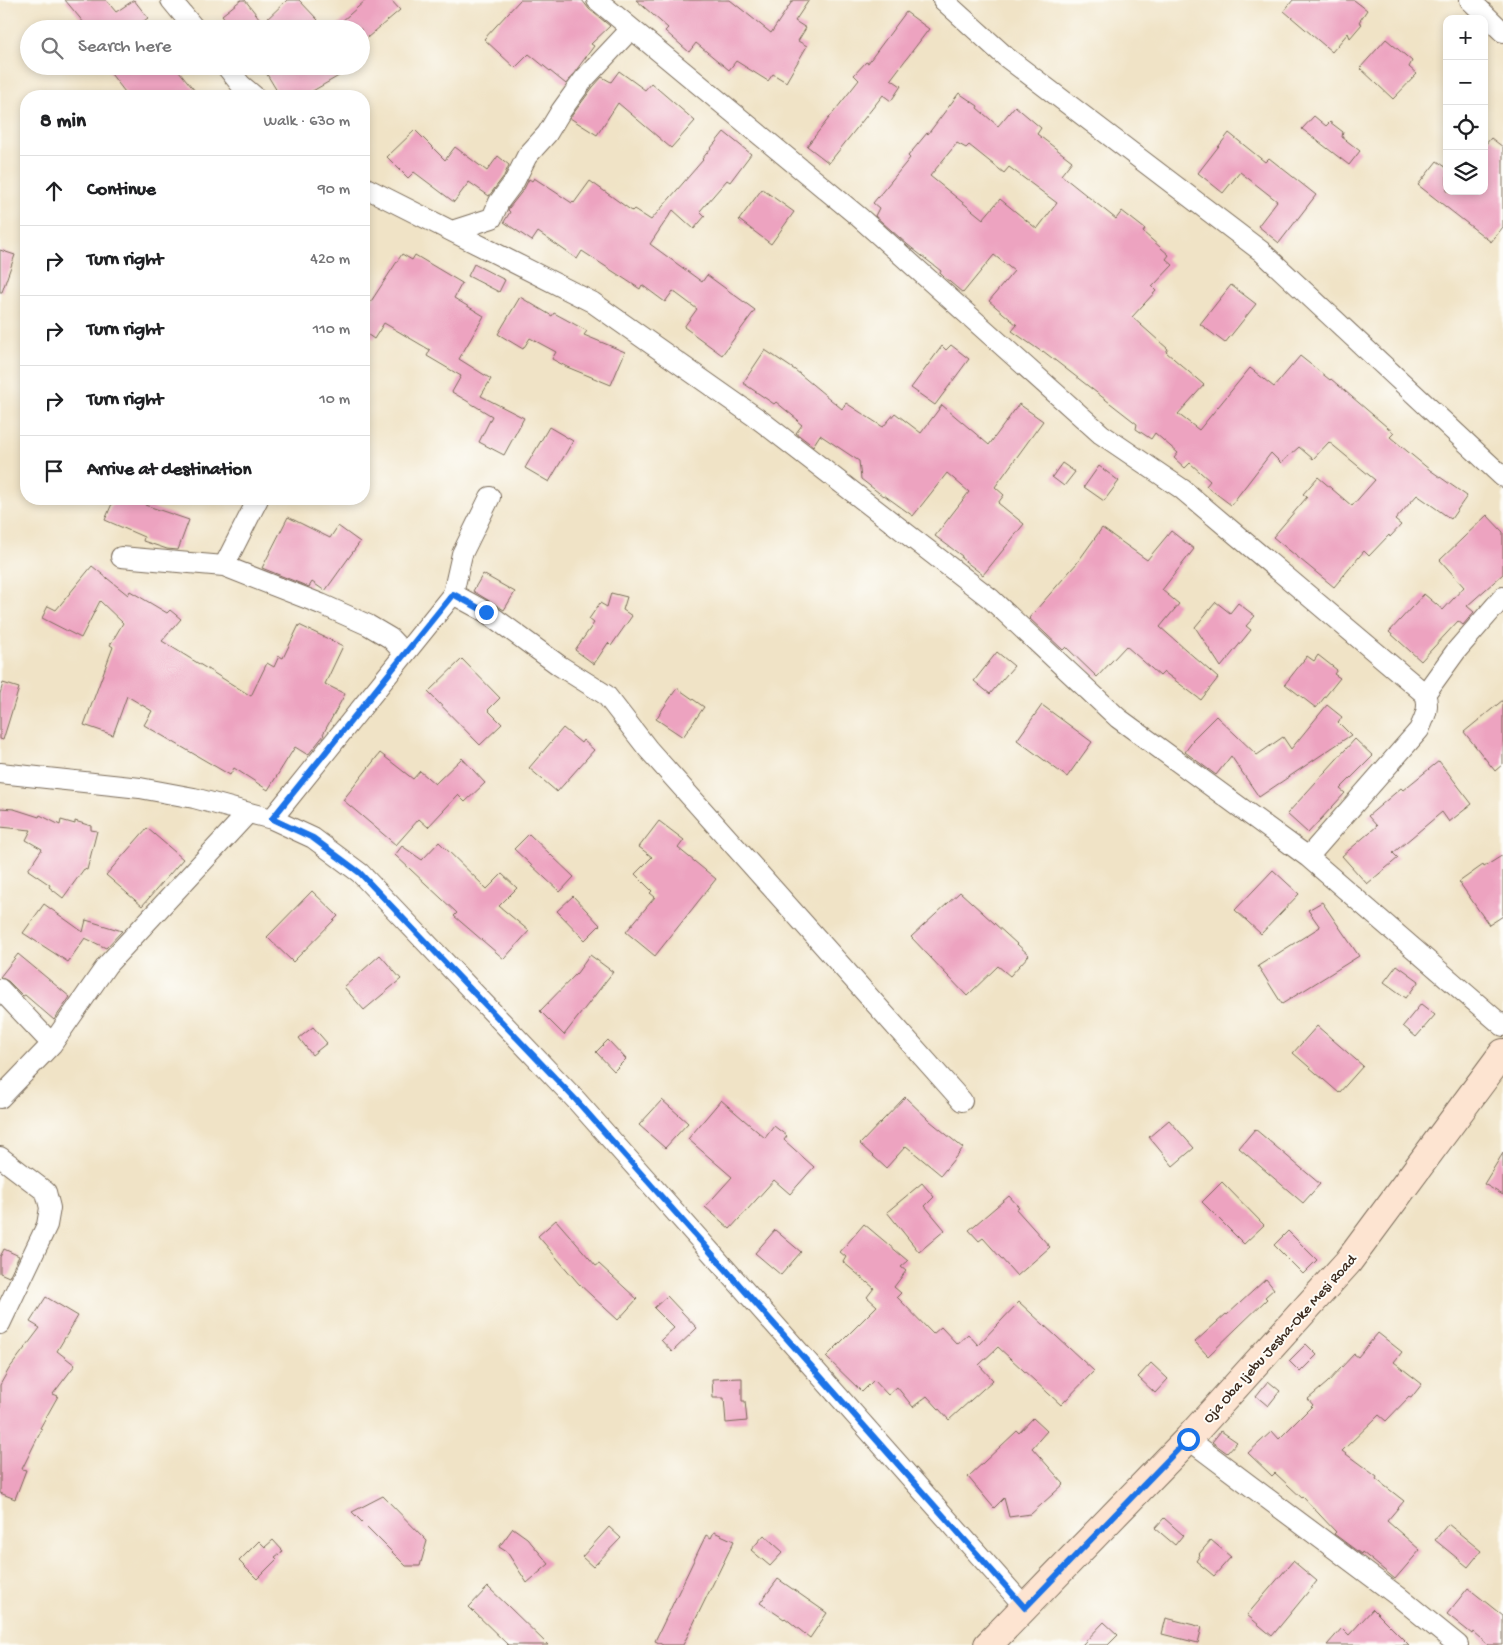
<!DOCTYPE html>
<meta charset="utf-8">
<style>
body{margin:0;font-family:"Gochi Hand",sans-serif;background:#f6f6f6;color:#202124}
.controls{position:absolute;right:15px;top:15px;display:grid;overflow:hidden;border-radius:10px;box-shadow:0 2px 8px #0003}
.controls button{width:45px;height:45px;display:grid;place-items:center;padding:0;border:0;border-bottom:1px solid #e0e0e0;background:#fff;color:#202124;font:25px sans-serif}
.stop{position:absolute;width:15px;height:15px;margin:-11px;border:4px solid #1a73e8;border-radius:50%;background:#fff}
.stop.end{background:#1a73e8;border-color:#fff;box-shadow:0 1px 5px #0008}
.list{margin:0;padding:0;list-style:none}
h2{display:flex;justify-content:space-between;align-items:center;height:65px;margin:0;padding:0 20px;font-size:21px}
h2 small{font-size:16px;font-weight:400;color:#757577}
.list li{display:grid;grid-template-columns:32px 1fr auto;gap:15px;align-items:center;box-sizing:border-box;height:70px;padding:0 20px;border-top:1px solid #e0e0e0}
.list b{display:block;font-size:19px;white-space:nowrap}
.list em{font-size:16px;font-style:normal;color:#757577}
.icon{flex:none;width:28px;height:28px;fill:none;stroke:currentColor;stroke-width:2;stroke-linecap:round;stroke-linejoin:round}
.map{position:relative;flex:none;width:1503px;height:1645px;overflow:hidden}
.search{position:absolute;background:#fff;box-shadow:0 2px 8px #0003;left:20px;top:20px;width:350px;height:55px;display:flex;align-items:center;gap:12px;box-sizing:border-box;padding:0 18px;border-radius:28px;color:#757577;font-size:19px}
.panel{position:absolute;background:#fff;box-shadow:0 2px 8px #0003;left:20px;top:90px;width:350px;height:415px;border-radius:20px}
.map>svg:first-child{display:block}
</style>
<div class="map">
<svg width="1503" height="1645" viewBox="0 0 1503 1645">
<rect width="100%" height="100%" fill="#fdfcf7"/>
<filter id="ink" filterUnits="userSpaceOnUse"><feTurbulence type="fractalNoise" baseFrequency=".02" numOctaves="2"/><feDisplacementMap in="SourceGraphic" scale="10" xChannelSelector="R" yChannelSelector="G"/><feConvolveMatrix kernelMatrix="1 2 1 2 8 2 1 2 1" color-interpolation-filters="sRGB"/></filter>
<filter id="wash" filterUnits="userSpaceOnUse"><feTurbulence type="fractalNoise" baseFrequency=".0096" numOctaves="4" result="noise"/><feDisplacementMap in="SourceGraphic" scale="20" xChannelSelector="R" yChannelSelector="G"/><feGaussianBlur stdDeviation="1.12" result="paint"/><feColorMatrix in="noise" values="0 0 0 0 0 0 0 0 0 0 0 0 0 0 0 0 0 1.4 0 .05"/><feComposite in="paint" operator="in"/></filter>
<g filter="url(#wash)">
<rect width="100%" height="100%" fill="#f0e3c6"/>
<g id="blocks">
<!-- building -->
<path fill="#eda3c0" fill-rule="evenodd" d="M65 0H106L116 12 134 0 148 18 141 23 146 29H89Z
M241 0H245L263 23 287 0H299L318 20 309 29H233L222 15Z
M366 0H391L400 10 361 43V29H333Z
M520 0H582L589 9 610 26 591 44 594 46 566 84 529 54 515 68 484 39Z
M636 0H730L771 33 793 0H809L795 21 806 28 798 41 807 46 786 82 773 74 768 81 736 61 729 70 696 43 689 52 665 31 668 28Z
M1293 0H1354L1367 10 1359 22 1362 24 1350 38 1348 33 1332 52 1284 11Z
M906 12 929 29 891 79 901 86 891 101 883 95 829 163 807 146 859 80 854 75 866 62 868 63Z
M1386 39 1412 61 1409 67 1417 74 1393 99 1360 68Z
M105 66H175L199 96H128Z
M262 66H356L304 96H280Z
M619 71 645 90 651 83 695 121 671 148 618 103 597 135 570 118 593 87 602 77 611 82Z
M959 93 978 106 977 108 998 126 1015 106 1041 128 1037 134 1072 161 1061 175 1116 219 1122 211 1145 229 1143 232 1169 255 1166 259 1173 265 1152 287 1156 291 1132 317 1168 349 1166 352 1204 385 1178 414 1199 430 1250 368 1274 387 1300 356 1330 380 1331 379 1394 433 1390 437 1430 470 1467 496 1451 519 1417 495 1395 520 1401 525 1390 537 1389 535 1369 556 1364 551 1334 587 1273 537 1307 497 1303 494 1318 477 1352 506 1375 480 1329 442 1313 459 1299 447 1281 463 1271 453 1231 505 1206 486 1210 481 1190 463 1185 468 1174 458 1178 453 1155 433 1151 439 1136 429 1137 424 1043 351 1042 352 1012 331 1017 325 989 301 1014 271 994 255 963 293 944 277 940 273 941 271 908 245 875 216 879 208 873 203 910 158 908 156 927 133 928 134ZM957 143 966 148 969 145 1004 173 1009 167 1057 203 1037 229 1000 199 983 219 930 176Z
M1314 116 1326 126 1330 122 1343 132 1342 137 1360 151 1349 165 1302 129Z
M415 130 445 160 455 147 487 171 498 156 509 165 504 176 489 196 469 182 454 202 414 172 408 178 387 157Z
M724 132 751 154 730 182 727 180 700 211 705 216 694 229 673 210 650 244 702 282 707 275 755 310 722 355 684 327 697 309 673 291 665 302 642 285 640 289 582 251 577 259 538 232 532 241 504 222 510 212 508 210 509 208 524 189 529 179 532 181 534 178 572 203 573 202 574 203 590 181 632 211 634 209 651 220 703 160 702 159Z
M1229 133 1265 162 1269 158 1316 195 1279 243 1258 226 1277 201 1240 172 1223 193 1198 173Z
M1491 138 1503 147V227L1491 242 1418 185 1437 161 1447 168V191H1484V146Z
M762 189 794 212 771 244 739 220Z
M0 250 15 255 2 292H0Z
M402 254 412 260 415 255 462 283 454 298 484 316 459 359 491 379 481 396 524 418 504 455 479 442 492 416 452 392 461 376 427 356 430 350 384 323 374 339 364 332V312Z
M474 264 505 280 499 292 468 276Z
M1231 285 1256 304 1225 343 1200 324Z
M520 297 552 316 554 313 587 331 584 335 625 352 611 385 567 367 552 359 556 352 530 338 523 349 498 334Z
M951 345 969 359 935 405 911 388 942 346 946 350Z
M765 350 795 370 842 409 846 403 883 427 895 413 921 433 942 405 989 445 1019 404 1043 421 995 487 1004 495 998 503 1024 524 983 575 961 558 962 556 935 536 969 492 947 473 913 516 884 495 883 496 861 479 859 461 820 435 813 446 796 433 802 425 797 421 798 420 776 402 774 404 743 383Z
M549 427 573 441 549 482 525 468Z
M1062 463 1075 472 1064 486 1052 477Z
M1099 466 1119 481 1104 501 1084 487Z
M114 499H148L145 505 189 520 178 550 167 549 143 541 144 537 105 520Z
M1487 515 1503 532V574L1467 606 1474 612 1463 625 1458 621 1421 661 1389 632 1424 594 1443 610 1464 587 1440 560Z
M288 517 330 538 338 526 360 542 325 591 312 582 309 587 262 568Z
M1102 528 1147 560 1171 531 1194 549 1162 590 1179 604 1160 627 1218 678 1201 700 1164 672 1160 676 1126 646 1097 677 1066 647 1063 650 1029 618 1077 563Z
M92 566 128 595 130 591 167 613 170 610 181 619 162 641 251 696 267 663 274 667 279 656 283 658 299 625 343 646 325 684 345 694 323 734 324 735 308 755 295 747 268 790 234 768 230 775 144 725 152 711 127 696 113 735 84 725 113 647 110 645 123 623 100 601 81 638 42 618 48 606 56 610Z
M483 574 515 592 504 610 473 591Z
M611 593 627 597 623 610 632 616 611 646 608 643 594 664 575 650 594 623 589 619 600 603 607 607Z
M1216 602 1230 613 1238 603 1255 616 1246 626 1251 630 1221 667 1195 627Z
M997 652 1014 666 990 694 974 681Z
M1318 655 1337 670 1334 674 1340 678 1316 708 1285 684 1307 656 1314 661Z
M462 659 500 698 488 710 502 724 480 745 428 692Z
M3 683 19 688 3 740 0 739V694Z
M677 688 704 707 683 737 656 719Z
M1503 700V764L1495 771 1464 732Z
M1042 705 1092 742 1067 777 1017 740Z
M1327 705 1342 717 1338 722 1351 735 1259 797 1231 756 1216 775 1185 752 1193 741 1192 740 1216 716 1257 755 1283 737 1291 749Z
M563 728 581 743 583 740 594 750 557 792 529 768Z
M1355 739 1373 756 1340 789 1345 793 1308 833 1287 814Z
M380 753 413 779 420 771 435 784 462 758 485 783 465 802 458 795 428 827 419 819 396 845 343 800Z
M1439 761 1472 804 1449 822 1442 812 1393 853 1398 858 1367 884 1342 856 1377 826 1368 816 1401 788 1403 790Z
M0 808 14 809 39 817 40 815 60 825 61 820 75 824V821L91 826V830L97 831 87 870 84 869 63 898 49 887 50 885 28 870 42 849 26 840 31 830 0 827Z
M659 821 684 840 678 848 716 879 655 956 626 932 655 897 650 893 652 891 635 874 652 857 639 847Z
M147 828 183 859 142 906 106 875Z
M529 834 574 877 560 892 514 849Z
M439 842 487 889 502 874 517 888 499 906 529 931 504 959 454 916 457 913 395 855 402 846 422 860Z
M1503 855V916L1489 925 1459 882 1483 865 1484 867Z
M1273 870 1299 894 1261 934 1235 910Z
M312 891 338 916 293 962 267 937Z
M960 892 1029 955 1010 976 998 966 967 996 911 937Z
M573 896 600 925 585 940 557 911Z
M1322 902 1359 956 1282 1004 1258 966 1320 927 1308 910Z
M44 904 83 932 86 920 122 931 106 948 85 938 68 962 23 933Z
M18 954 70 997 54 1020 25 995 23 996 8 981 0 977Z
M380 955 401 979 364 1010 344 987Z
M590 955 613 972 564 1035 540 1011 577 973Z
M1397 965 1419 981 1406 998 1384 982Z
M1421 1004 1435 1015 1416 1037 1403 1026Z
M1317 1026 1363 1066 1339 1093 1293 1053Z
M313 1027 327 1043 312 1055 299 1038Z
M608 1040 626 1059 614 1071 596 1052Z
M905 1097 930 1121 963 1148 941 1175 906 1146 886 1168 860 1144Z
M662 1100 688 1123 665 1148 639 1125Z
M721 1100 765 1138 774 1126 787 1136 784 1140 814 1167 790 1194 774 1180 730 1229 705 1207 732 1177 688 1139Z
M1169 1120 1194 1148 1173 1166 1149 1137Z
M1255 1129 1320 1184 1303 1203 1239 1148Z
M1503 1153V1195L1484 1184Z
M1222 1182 1264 1225 1244 1244 1202 1202Z
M922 1183 934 1197 925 1206 945 1230 919 1252 887 1212Z
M1009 1196 1019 1207 1016 1209 1050 1247 1017 1276 983 1238 979 1241 969 1230Z
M556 1220 596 1266 599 1264 637 1299 618 1320 579 1284 538 1236Z
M864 1224 908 1261 901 1267 906 1271 894 1287 901 1293 897 1297 933 1334 941 1327 957 1344 968 1334 978 1345 1019 1302 1094 1371 1061 1405 998 1347 979 1365 993 1380 949 1420 927 1396 913 1407 897 1387 888 1395 874 1380 862 1392 826 1357 877 1306 867 1297 874 1288 843 1262 846 1257 840 1252Z
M775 1230 801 1252 781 1275 755 1253Z
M1288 1231 1317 1260 1303 1274 1274 1245Z
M4 1249 19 1256 9 1277 0 1273V1257Z
M1266 1279 1274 1289 1265 1297 1267 1299 1208 1356 1195 1342 1226 1314 1227 1315Z
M667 1296 697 1328 672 1352 661 1340 674 1328 654 1308Z
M46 1297 78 1316 57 1351 75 1365 53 1394 58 1396 40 1428 42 1429 22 1469 26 1470 15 1499 0 1493V1385L9 1369 40 1328 30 1322Z
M1378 1333 1402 1352 1394 1362 1422 1384 1411 1398 1409 1397 1386 1421 1379 1415 1342 1451 1377 1477 1376 1479 1404 1501 1387 1521 1420 1550 1395 1579 1362 1552 1361 1554 1334 1534 1336 1532 1303 1497 1302 1498 1275 1473 1272 1476 1248 1453 1272 1431 1279 1439 1313 1405 1308 1399 1327 1383 1354 1354 1358 1357Z
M1306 1344 1317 1355 1300 1372 1289 1361Z
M1151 1363 1168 1379 1155 1393 1138 1377Z
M742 1378V1401H745L747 1421 726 1423 724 1398H713L712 1379Z
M1268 1381 1280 1391 1268 1406 1256 1396Z
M1033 1418 1047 1431 1032 1448 1064 1484 1031 1514 1009 1517 1004 1498 994 1508 968 1477 1017 1431 1019 1433Z
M1221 1431 1237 1442 1227 1453 1212 1442Z
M383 1496 427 1541 420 1566H406L352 1512Z
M1164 1518 1183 1535 1175 1545 1155 1528Z
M1448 1524 1481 1551 1468 1567 1435 1540Z
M609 1527 621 1538 593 1567 582 1557Z
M513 1528 527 1538 549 1564 527 1583 507 1552 499 1547Z
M714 1532 734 1541 683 1645H663L655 1641 706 1535 711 1538Z
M764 1535 783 1552 770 1566 751 1550Z
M273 1540 283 1551 275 1557 277 1559 257 1579 239 1561 259 1541 265 1547Z
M1211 1540 1231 1557 1214 1576 1196 1561 1200 1555 1199 1554Z
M1293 1561 1317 1581 1272 1636 1247 1615Z
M778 1579 827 1613 810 1638 785 1618 784 1619 760 1603Z
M488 1587 508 1606 548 1645H508L469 1607Z
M1468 1588 1503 1616V1645H1488L1473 1632 1472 1634 1447 1614Z
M1373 1609 1409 1645H1327L1342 1628 1349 1635Z
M1166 1618 1202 1627 1198 1643 1162 1634Z
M1104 1622 1118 1635 1108 1645H1082Z"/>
</g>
</g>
<g filter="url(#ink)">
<use href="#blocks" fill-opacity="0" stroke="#7a6b59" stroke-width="1"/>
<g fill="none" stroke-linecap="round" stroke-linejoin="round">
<!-- minor casing -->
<g stroke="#7a6b59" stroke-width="22">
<path id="minor" d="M171 0 195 29
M597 0 859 217 1101 434 1182 489 1425 694
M943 0 1006 57 1261 251 1503 477
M1470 0 1503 32
M226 66 241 85 254 96
M364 187 592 302 761 421 991 599 1118 718 1308 857 1503 1026
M452 231 492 218 499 202 514 182 527 156 547 134 561 111 584 79 631 29
M490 497 462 554 453 594 486 612 560 666 606 695 648 749 962 1101
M121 557 224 566 321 604 368 625 390 638 405 654
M224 566 258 499
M0 773 140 788 194 798 272 819 313 838 360 873 576 1100 1025 1607
M272 819 453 594
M1308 857 1419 730C1425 717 1430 707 1425 694L1456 651 1503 597
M0 989 52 1044
M0 1098 52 1044 107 965 248 813
M0 1157 46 1192 50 1208 47 1225 0 1324
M1188 1439 1399 1597 1458 1645"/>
</g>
<!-- secondary casing -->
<g stroke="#7a6b59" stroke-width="30">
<path id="secondary" d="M988 1645 1188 1439 1348 1262 1503 1053"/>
</g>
<!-- minor -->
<use href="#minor" stroke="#fff" stroke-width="20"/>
<!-- secondary -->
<use href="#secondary" stroke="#fde4d1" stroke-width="28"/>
</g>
</g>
<g fill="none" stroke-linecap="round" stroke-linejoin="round" filter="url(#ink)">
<!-- route -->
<path stroke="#1a73e8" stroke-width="6" d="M486 612 453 594 272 819 313 838 360 873 576 1100 1025 1608 1188 1439"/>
</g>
<g text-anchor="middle" stroke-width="4" stroke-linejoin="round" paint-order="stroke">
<!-- street labels -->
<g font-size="15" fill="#3b2a1e" stroke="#fdfcf7">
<text transform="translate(1279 1338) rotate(-48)" y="5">Oja Oba Ijebu Jesha-Oke Mesi Road</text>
</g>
</g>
</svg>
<div class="controls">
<button>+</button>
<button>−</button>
<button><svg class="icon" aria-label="locate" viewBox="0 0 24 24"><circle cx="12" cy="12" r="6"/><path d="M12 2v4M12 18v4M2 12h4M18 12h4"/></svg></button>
<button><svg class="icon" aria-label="layers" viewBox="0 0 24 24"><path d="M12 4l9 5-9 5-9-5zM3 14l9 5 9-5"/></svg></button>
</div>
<div class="stop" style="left:1188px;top:1439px"></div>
<div class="stop end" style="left:486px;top:612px"></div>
<div class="search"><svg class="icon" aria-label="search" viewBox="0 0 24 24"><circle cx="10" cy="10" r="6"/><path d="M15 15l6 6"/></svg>Search here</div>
<section class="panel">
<h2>8 min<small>Walk · 630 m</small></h2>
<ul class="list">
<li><svg class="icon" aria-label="ahead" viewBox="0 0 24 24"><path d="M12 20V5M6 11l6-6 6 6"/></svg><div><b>Continue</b></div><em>90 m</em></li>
<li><svg class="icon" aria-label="right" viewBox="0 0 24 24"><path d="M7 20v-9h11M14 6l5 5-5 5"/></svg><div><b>Turn right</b></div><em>420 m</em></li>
<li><svg class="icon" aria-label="right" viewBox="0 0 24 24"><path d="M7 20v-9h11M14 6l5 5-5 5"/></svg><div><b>Turn right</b></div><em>110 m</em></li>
<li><svg class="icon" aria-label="right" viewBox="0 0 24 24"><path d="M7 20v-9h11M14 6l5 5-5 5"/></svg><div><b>Turn right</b></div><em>10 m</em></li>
<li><svg class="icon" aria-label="arrive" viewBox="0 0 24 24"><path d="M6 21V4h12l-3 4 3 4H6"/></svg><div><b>Arrive at destination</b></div></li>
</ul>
</section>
</div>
